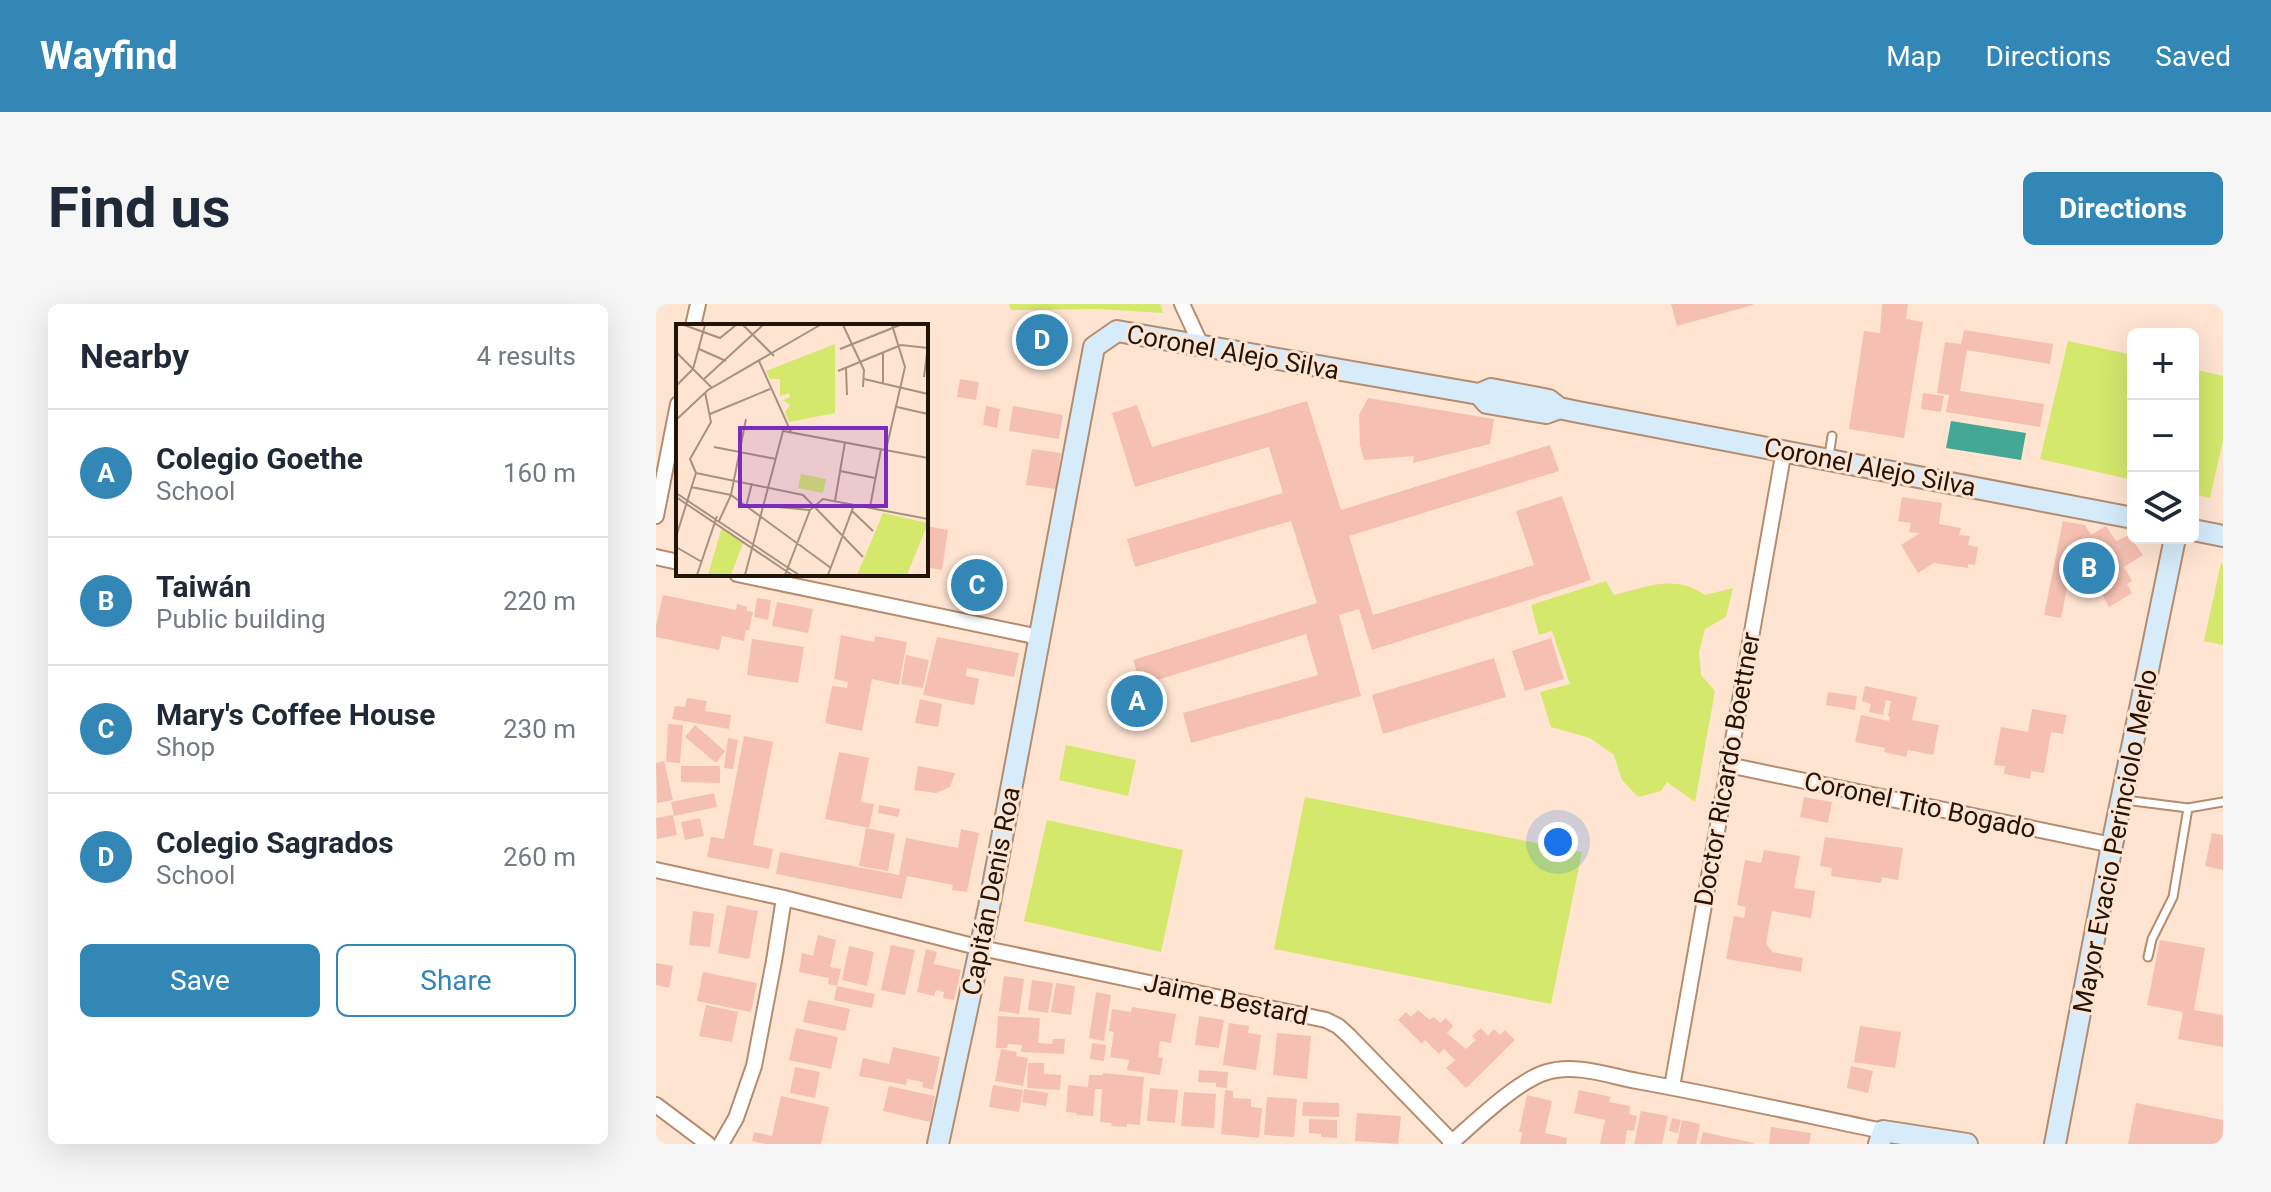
<!DOCTYPE html>
<meta charset="utf-8">
<style>
body{margin:0;font-family:Roboto,sans-serif;background:#f6f6f7;color:#1f2937}
.controls{position:absolute;right:24px;top:24px;display:grid;overflow:hidden;border-radius:12px;box-shadow:0 8px 32px #0002}
.controls button{width:72px;height:72px;display:grid;place-items:center;padding:0;border:0;border-bottom:2px solid #e0e1e3;background:#fff;color:#1f2937;font:40px sans-serif}
.you{position:absolute;left:902px;top:538px;width:28px;height:28px;margin:-20px;border:6px solid #fff;border-radius:50%;background:#1a73e8;box-shadow:0 0 0 12px #1a73e833}
.badge{display:grid;place-items:center;width:52px;height:52px;border-radius:50%;background:#3287b7;color:#fff;font-size:26px;font-weight:700}
.pin{position:absolute;translate:-50% -50%;border:4px solid #fff;box-shadow:0 2px 8px #0006}
.list{margin:0;padding:0;list-style:none}
h2{display:flex;justify-content:space-between;align-items:center;height:104px;margin:0;padding:0 32px;font-size:34px}
h2 small{font-size:26px;font-weight:400;color:#747a83}
.list li{display:grid;grid-template-columns:52px 1fr auto;gap:24px;align-items:center;box-sizing:border-box;height:128px;padding:0 32px;border-top:2px solid #e0e1e3}
.list b{display:block;font-size:30px;white-space:nowrap}
.list p{margin:0;font-size:26px;white-space:nowrap;color:#747a83}
.list em{font-size:26px;font-style:normal;color:#747a83}
.actions{display:flex;gap:16px;padding:24px 32px}
.actions a{flex:1;padding:18px 0;border:2px solid #3287b7;border-radius:12px;text-align:center;font-size:28px;color:#3287b7}
.actions .main{background:#3287b7;color:#fff}
.icon{flex:none;width:44px;height:44px;fill:none;stroke:currentColor;stroke-width:2;stroke-linecap:round;stroke-linejoin:round}
.map{position:relative;flex:none;width:1567px;height:840px;overflow:hidden;border-radius:12px}
header{display:flex;align-items:center;gap:48px;box-sizing:border-box;height:112px;padding:0 40px;background:#3287b7;color:#fff}
header strong{font-size:38px}
nav{display:flex;gap:44px;margin-inline-start:auto;font-size:28px}
.intro{display:flex;align-items:center;justify-content:space-between;box-sizing:border-box;height:192px;padding:0 48px}
h1{margin:0;font-size:56px}
.button{padding:20px 36px;border-radius:12px;background:#3287b7;color:#fff;font-size:28px;font-weight:700}
main{display:flex;gap:48px;padding:0 48px}
aside{flex:1;background:#fff;border-radius:12px;box-shadow:0 8px 32px #0002}
.map>svg:first-child{display:block}
</style>
<header>
<strong>Wayfind</strong>
<nav><a>Map</a><a>Directions</a><a>Saved</a></nav>
</header>
<div class="intro"><h1>Find us</h1><a class="button">Directions</a></div>
<main>
<aside>
<h2>Nearby<small>4 results</small></h2>
<ul class="list">
<li><span class="badge">A</span><div><b>Colegio Goethe</b><p>School</p></div><em>160 m</em></li>
<li><span class="badge">B</span><div><b>Taiwán</b><p>Public building</p></div><em>220 m</em></li>
<li><span class="badge">C</span><div><b>Mary's Coffee House</b><p>Shop</p></div><em>230 m</em></li>
<li><span class="badge">D</span><div><b>Colegio Sagrados</b><p>School</p></div><em>260 m</em></li>
</ul>
<div class="actions"><a class="main">Save</a><a>Share</a></div>
</aside>
<div class="map">
<svg width="1567" height="840" viewBox="0 0 1567 840">
<rect width="100%" height="100%" fill="#ffe4d2"/>
<!-- green -->
<path fill="#d4e86c" d="M353 0H504L507 9 441 5 355 6Z
M1412 37 1477 51V176L1384 155Z
M1537 65 1567 72V137L1554 194 1537 190Z
M1565 259 1567 260V341L1548 337Z
M950 277 958 291C992 283 1018 270 1049 291L1077 284 1070 313 1049 325 1043 348 1045 371 1059 387 1039 498 1011 478 1005 487 982 493 966 476 958 451 934 434 895 423 884 388 914 380 896 327 883 331 875 301Z
M410 441 480 456 472 492 403 476Z
M649 493 926 548 895 700 618 645Z
M391 516 527 546 505 648 368 617Z"/>
<!-- water -->
<path fill="#45a894" d="M1295 117 1370 129 1365 156 1290 144Z"/>
<!-- building -->
<path fill="#f5c0b1" d="M1015 0H1097V1L1021 22Z
M1226 0H1252L1250 15 1267 18 1248 134 1193 125 1208 27 1224 29Z
M1308 26 1397 40 1394 60 1311 46 1304 87 1388 100 1384 123 1290 108 1293 91 1281 89 1289 38 1305 40Z
M304 75 323 78 320 96 301 93Z
M1267 89 1288 92 1285 108 1265 105Z
M712 94 838 115 834 140 757 159 758 152 708 156 704 141 703 111Z
M651 97 685 206 894 141 903 167 693 232 717 311 878 261 860 207 906 192 935 276 716 346 703 305 683 311 705 392 535 439 527 409 662 371 650 330 485 381 477 356 661 299 635 217 479 263 471 235 627 189 613 143 479 183 456 109 481 101 496 143Z
M330 102 344 105 341 124 327 121Z
M357 102 407 111 403 135 353 127Z
M376 145 405 149 400 185 370 181Z
M1246 193 1286 199 1283 220 1305 224 1303 231 1314 232 1312 241 1322 243 1319 261 1312 260V264L1278 259 1262 269 1245 241 1264 229 1253 228 1255 219 1242 217Z
M1407 217 1429 221 1435 231 1450 222 1460 237 1473 231 1487 251 1468 263 1476 277 1471 280 1476 289 1453 303 1433 266 1412 280 1405 314 1388 311Z
M270 222 292 226 286 266 270 263Z
M337 276 352 279 349 294 334 291Z
M7 291 80 306 81 300 91 303V307L97 308 93 326H90L88 337 66 332 63 346 0 333V322Z
M101 294 115 296 112 316 98 313Z
M121 298 157 305 152 329 116 322Z
M185 331 218 338 219 332 251 338 243 381 216 375 206 427 169 419 176 382 191 384 192 378 178 375Z
M281 333 363 349 358 373 311 364 310 372 323 375 318 401 267 391Z
M895 334 908 375 869 387 856 347Z
M96 335 148 343 142 379 91 371Z
M250 351 273 356 267 384 245 380Z
M838 354 850 393 727 430 716 391Z
M1209 382 1261 393 1256 416 1283 421 1277 451 1252 446 1250 453 1228 448 1229 444 1199 438 1205 411 1233 417 1234 413 1232 412 1235 397 1230 396 1227 411 1213 408 1215 400 1206 397Z
M1172 388 1201 392 1199 406 1170 401Z
M31 394 51 397 49 407 75 411 73 425 16 415 19 402 29 403Z
M264 395 286 400 282 423 259 419Z
M1376 405 1411 411 1407 430 1395 428 1388 469 1375 467 1374 475 1348 470 1349 462 1338 461 1345 423 1372 428Z
M12 420 27 421 24 459 10 458Z
M39 421 69 447 60 459 29 433Z
M88 432 117 438 97 541 117 545 113 565 51 553 55 533 68 535Z
M72 434 82 436 77 465 68 464Z
M183 448 213 454 205 498 218 500 213 524 169 515Z
M8 457 17 496 1 499 0 459Z
M25 462H64V479L25 478Z
M262 462 299 469 294 483 280 489 258 486Z
M58 489 61 503 18 512 15 498Z
M1148 493 1176 498 1172 519 1144 513Z
M223 501 244 505 242 513 222 509Z
M17 511 21 531 1 535 0 514Z
M44 514 48 532 29 536 25 518Z
M210 524 239 530 232 567 203 562Z
M305 525 323 529 311 588 296 586 297 581 251 572 246 595 120 570 124 548 243 571 250 534 302 544Z
M1556 529 1567 531V566L1549 562Z
M1169 533 1247 544 1242 576 1226 573 1225 579 1175 572 1176 564 1164 562Z
M1108 546 1144 552 1138 584 1159 587 1155 614 1116 607 1110 639 1116 648 1147 654 1145 668 1070 655 1078 612 1088 614 1090 603 1081 601 1089 556 1105 559Z
M71 601 102 607 93 655 62 649Z
M37 607 58 610 54 643 33 641Z
M162 631 180 636 174 663 185 665 181 682 172 680 173 674 143 668 146 649 157 652Z
M1504 636 1549 644 1538 706 1567 711V743L1522 735 1527 708 1491 701Z
M235 641 259 646 249 691 225 686Z
M193 642 218 648 211 682 186 676Z
M270 645 281 648 278 660 305 666 298 696 287 694 288 688 280 686 278 692 261 688Z
M0 659 17 662 13 684 0 681Z
M47 668 101 679 95 708 41 697Z
M348 672 368 675 363 710 343 707Z
M376 676 397 679 392 709 372 706Z
M400 679 419 682 415 711 395 708Z
M181 682 219 690 216 704 178 696Z
M440 688 455 691 448 737 433 734Z
M152 696 194 705 189 727 147 718Z
M50 701 82 708 76 738 43 732Z
M476 703 520 710 515 739 504 737 502 753 507 754 504 771 471 766 473 756 454 753 458 728 453 727 456 705 475 708Z
M762 706 774 716 778 713 784 719 790 714 797 722 791 729 810 745 820 736 816 732 825 724 832 732 838 725 844 731 849 726 859 736 810 784 790 764 799 756 788 745 783 750 769 736 766 740 742 716 750 708 755 713Z
M342 712 384 714 382 739 396 740 397 735H409L408 750 365 748 366 741 352 740 351 744H340Z
M543 712 568 716 563 744 539 741Z
M573 719 593 722 592 729 605 731 600 766 567 761Z
M1204 722 1245 728 1239 764 1198 758Z
M140 724 182 733 175 765 133 756Z
M621 729 655 732 651 775 617 771Z
M436 739 450 741 448 757 434 755Z
M237 743 284 753 277 786 266 783 267 778 251 775 250 781 203 772 207 754 233 760Z
M345 745 361 748 360 752 372 754 367 782 339 777Z
M372 759H388V770L405 771 404 786 371 784Z
M1195 762 1217 767 1212 789 1191 784Z
M139 763 164 768 159 794 134 789Z
M543 766 572 768 571 784 560 783V779L542 778Z
M447 769 488 773 484 821 471 820V823L455 822 456 819 444 818 446 785H439L437 812 420 811 421 809 410 808 412 781 432 783 433 771H447Z
M337 781 367 786 363 808 333 803Z
M233 782 279 792 274 818 227 807Z
M494 784 522 786 519 819 491 817Z
M368 785 392 789 390 802 366 798Z
M569 786 577 787V794L595 795V803L606 804 603 834 565 830Z
M923 786 955 793 953 798 974 802 973 810 981 812 978 827 971 826 969 840H944L949 816 918 809Z
M528 788 560 790 558 824 525 822Z
M871 791 896 797 889 829 911 834 910 840H864L866 828H863Z
M125 792 173 803 165 840H109L96 837 98 828 116 832Z
M611 793 641 795 638 833 608 831Z
M647 798 683 799V813L646 812Z
M1480 799 1567 816V840H1472Z
M985 807 1012 812 1006 840H978Z
M701 809 745 812 742 840 699 837Z
M1016 814 1025 816 1022 829 1013 827Z
M653 815 681 816V834L665 833V830L653 829Z
M1026 816 1044 820 1040 840H1021Z
M1115 823 1155 829 1153 840H1113Z
M1047 828 1098 839V840H1044Z"/>
<g fill="none" stroke-linecap="round" stroke-linejoin="round">
<!-- lane casing -->
<g stroke="#b58c6f" stroke-width="11">
<path id="lane" d="M1173 152 1176 132
M1469 496 1532 504 1567 498
M1492 653 1496 635 1517 593 1532 504"/>
</g>
<!-- street casing -->
<g stroke="#b58c6f" stroke-width="18">
<path id="street" d="M526 0 545 41
M37 22 42 0
M0 212 22 100
M0 253 22 258
M81 270 383 333
M1072 461 1456 541
M0 566 128 594 325 644 670 716 682 722 693 732 798 840
M1016 783 1128 146
M0 801 52 840
M65 840 80 814 98 762 118 657 128 594
M794 840C818 819 862 776 891 768 919 759 954 772 981 777 1064 792 1145 810 1227 827"/>
</g>
<!-- secondary casing -->
<g stroke="#b58c6f" stroke-width="24">
<path id="secondary" d="M823 90 831 99 890 109 901 105
M1537 226 1567 232
M282 840 333 603 438 43 461 27 823 90 835 85 893 96 903 104 917 107 1477 214
M1223 840 1227 827 1311 840
M1399 840 1456 541 1519 234"/>
</g>
<!-- lane -->
<use href="#lane" stroke="#fff" stroke-width="7"/>
<!-- street -->
<use href="#street" stroke="#fff" stroke-width="14"/>
<!-- secondary -->
<use href="#secondary" stroke="#d6ecfa" stroke-width="20"/>
</g>
<g text-anchor="middle" stroke-width="6" stroke-linejoin="round" paint-order="stroke">
<!-- street labels -->
<g font-size="26" fill="#231408" stroke="#ffe4d2">
<text transform="translate(577 48) rotate(10)" y="9">Coronel Alejo Silva</text>
<text transform="translate(1214 163) rotate(11)" y="9">Coronel Alejo Silva</text>
<text transform="translate(1071 465) rotate(-80)" y="9">Doctor Ricardo Boettner</text>
<text transform="translate(1264 501) rotate(12)" y="9">Coronel Tito Bogado</text>
<text transform="translate(1459 537) rotate(-79)" y="9">Mayor Evacio Perinciolo Merlo</text>
<text transform="translate(335 587) rotate(-79)" y="9">Capitán Denis Roa</text>
<text transform="translate(570 695) rotate(12)" y="9">Jaime Bestard</text>
</g>
</g>
<!-- overview -->
<g transform="translate(20 20)">
<rect width="252" height="252" fill="#ffe4d2"/>
<path d="M159 20V89L113 98 109 88 114 81 107 76 114 73 113 69 104 72V55H94L90 47ZM125 150 150 155 147 169 122 164ZM207 189 252 199 231 251H181ZM46 203 67 219 55 251H32Z" fill="#d4e86c"/>
<path fill="none" stroke="#a79181" stroke-width="2" d="M8 1 44 14 60 1M67 1 98 32M167 1 188 46 187 63M23 25 50 37M164 25 224 1M0 28 36 64M207 29V60M83 37 115 108M170 44 171 71M162 47 225 21 252 24M248 53 252 21M28 55 87 1M188 55 252 70M0 62 17 45 29 1M221 83 252 90M34 90 94 65M0 96 32 66 144 1M38 123 100 135M210 126 229 43 216 1M164 147 199 154M20 149 127 171 187 233M20 149 14 135 35 98 29 68M15 163 55 171 155 244M0 169 123 251M0 173 116 251M159 177 169 118M91 182 134 186M70 183 76 159M194 183 205 125M176 187 197 207M43 197 55 171 70 95M0 213 20 149M0 223 26 238M21 251 41 192M69 251 107 107 252 134M109 251 134 186 147 175 252 195M152 251 178 181"/>
<path fill="#7b2cbf" fill-opacity="0.15" stroke="#7b2cbf" stroke-width="4" d="M64 104H210V182H64Z"/>
<rect width="252" height="252" fill="none" stroke="#231408" stroke-width="4"/>
</g>
</svg>
<div class="controls">
<button>+</button>
<button>−</button>
<button><svg class="icon" aria-label="layers" viewBox="0 0 24 24"><path d="M12 4l9 5-9 5-9-5zM3 14l9 5 9-5"/></svg></button>
</div>
<div class="you"></div>
<div class="pin badge" style="left:481px;top:397px">A</div>
<div class="pin badge" style="left:1433px;top:264px">B</div>
<div class="pin badge" style="left:321px;top:281px">C</div>
<div class="pin badge" style="left:386px;top:36px">D</div>
</div>
</main>
